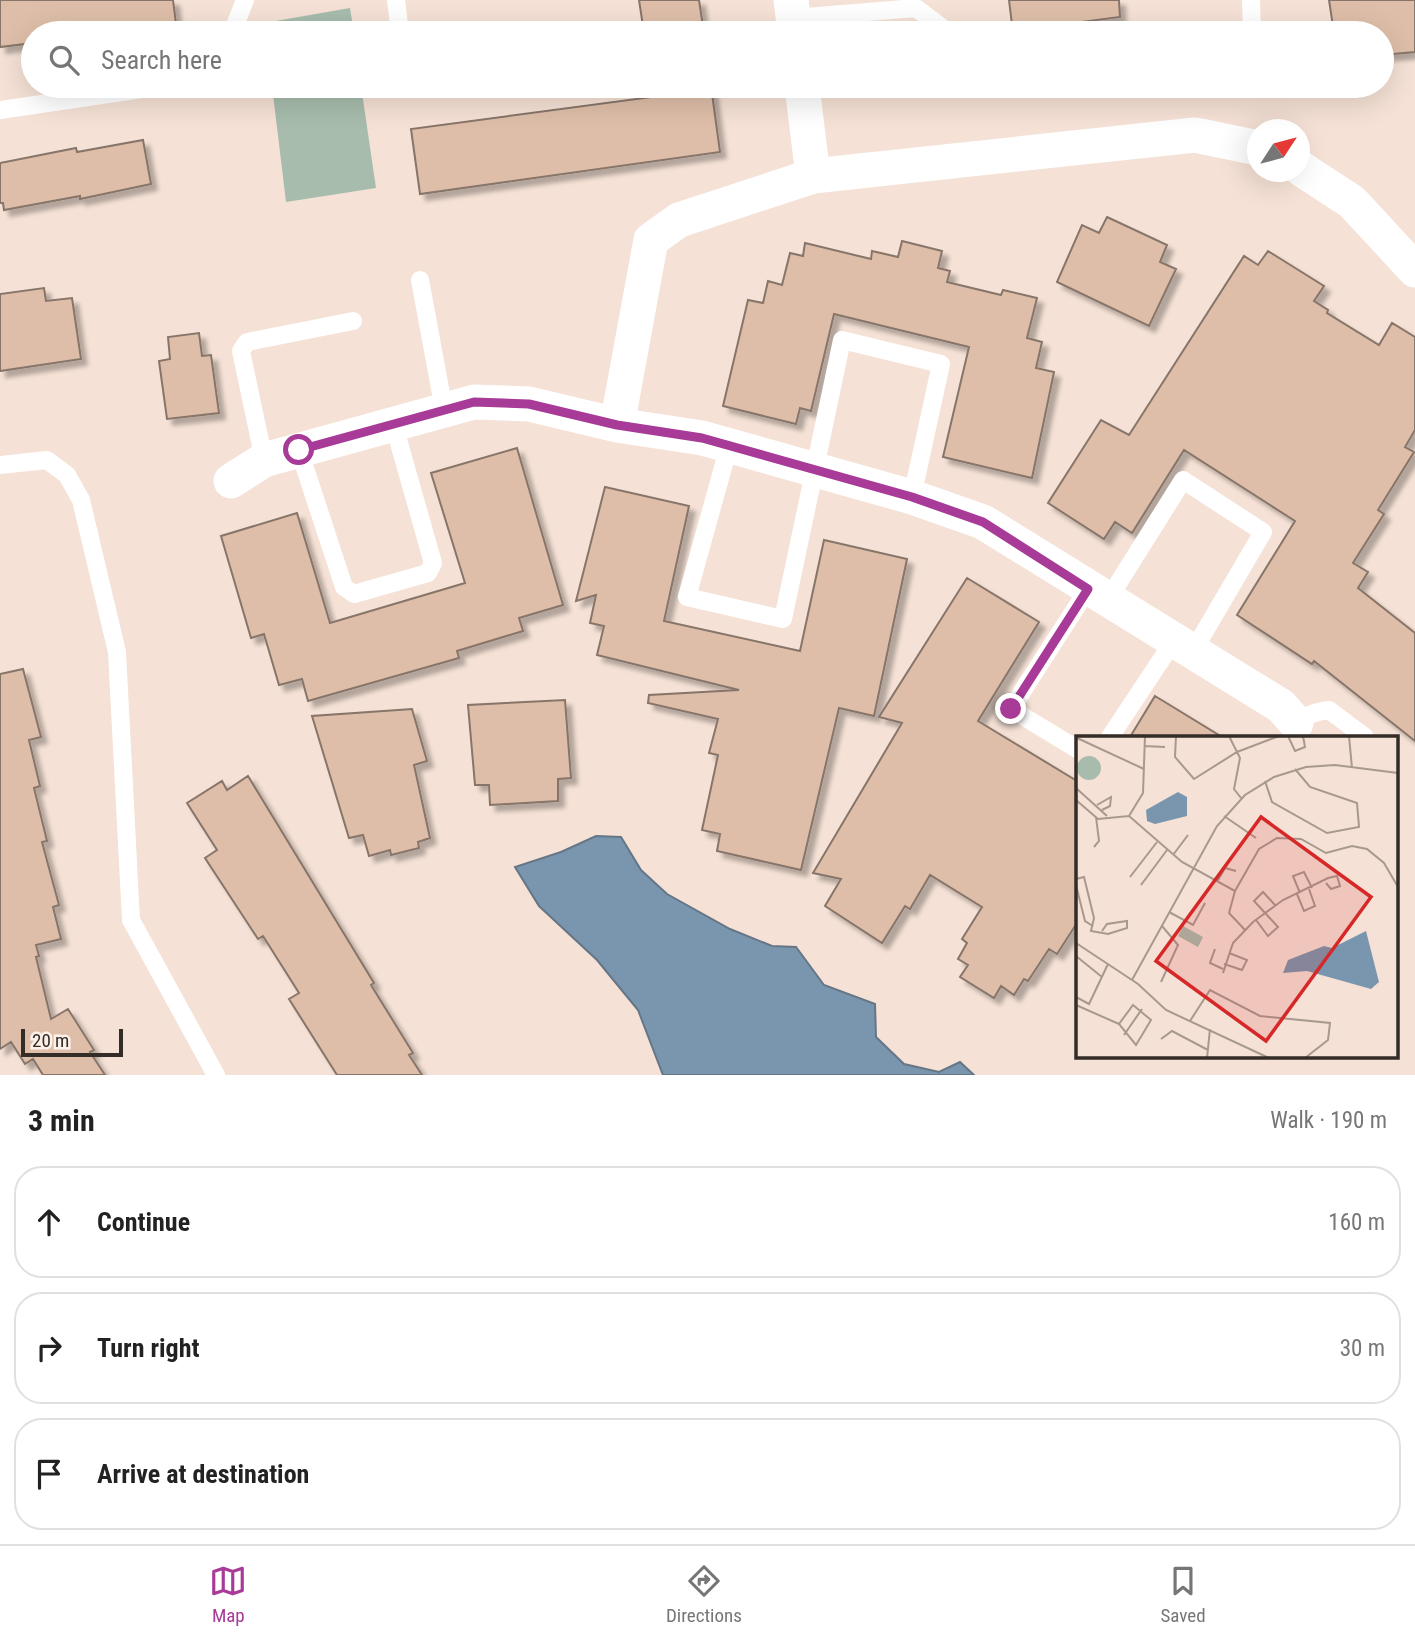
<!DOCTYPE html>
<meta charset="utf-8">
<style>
body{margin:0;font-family:"Roboto Condensed",sans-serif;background:#f2f2f2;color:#222}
.compass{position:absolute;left:1247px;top:119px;width:63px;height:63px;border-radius:50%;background:#fff;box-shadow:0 7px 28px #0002;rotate:54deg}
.scale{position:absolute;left:21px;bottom:18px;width:102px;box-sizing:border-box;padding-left:7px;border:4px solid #332c27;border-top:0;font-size:19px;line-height:24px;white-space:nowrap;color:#332c27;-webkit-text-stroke:5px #fdf0e9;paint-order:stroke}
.stop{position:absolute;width:21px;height:21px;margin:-16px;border:5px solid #a83a98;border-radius:50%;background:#fff}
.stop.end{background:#a83a98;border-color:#fff;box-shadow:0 2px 7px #0008}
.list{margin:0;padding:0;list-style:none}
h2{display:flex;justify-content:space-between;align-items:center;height:91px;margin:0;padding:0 28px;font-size:30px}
h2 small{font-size:23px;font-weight:400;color:#767676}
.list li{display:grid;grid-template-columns:46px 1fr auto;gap:21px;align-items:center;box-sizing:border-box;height:112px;margin:0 14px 14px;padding:0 14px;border:2px solid #e0e0e0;border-radius:28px}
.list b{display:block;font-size:26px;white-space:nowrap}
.list em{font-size:23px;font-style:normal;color:#767676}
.icon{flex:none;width:38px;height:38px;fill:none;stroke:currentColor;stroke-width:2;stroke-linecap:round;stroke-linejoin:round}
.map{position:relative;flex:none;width:1415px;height:1075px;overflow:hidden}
.search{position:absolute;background:#fff;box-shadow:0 7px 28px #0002;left:21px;right:21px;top:21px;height:77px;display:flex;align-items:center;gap:18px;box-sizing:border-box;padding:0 24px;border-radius:38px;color:#767676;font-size:26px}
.sheet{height:469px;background:#fff}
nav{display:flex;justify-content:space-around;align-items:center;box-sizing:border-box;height:98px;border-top:2px solid #e0e0e0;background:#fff;font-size:19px;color:#767676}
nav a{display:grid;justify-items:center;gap:4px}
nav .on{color:#a83a98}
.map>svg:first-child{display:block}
</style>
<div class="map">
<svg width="1415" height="1075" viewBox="0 0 1415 1075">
<defs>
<filter id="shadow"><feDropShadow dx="6" dy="6" stdDeviation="2" flood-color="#0004"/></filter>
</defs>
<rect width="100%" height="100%" fill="#f5e1d5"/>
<!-- green -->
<path fill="#a7bcad" d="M350 8 354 33H265L264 23Z
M272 86H361L376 188 286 202Z"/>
<!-- water -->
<path fill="#7a96ae" stroke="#657686" stroke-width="2" d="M596 836 621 837 641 870 667 894 730 929 772 946 796 947 824 985 875 1004 876 1037 904 1064 939 1072 960 1062 974 1075H663L638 1010 597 960 539 906 515 867 561 852Z"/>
<!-- building -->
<path fill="#debea8" stroke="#87756a" stroke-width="2" filter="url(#shadow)" d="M0 0H173L176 24 141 29 142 33H33V43L0 47Z
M639 0H699L704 33H644Z
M1009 0H1119L1120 17 1058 25 1059 31 1013 33Z
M1329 0H1415V52L1382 55V33H1334Z
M651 86H711L720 152 420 194 411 129 652 97Z
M143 140 151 184 80 199V196L4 210 3 203H0V163L76 148 77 152Z
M1107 217 1167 245 1160 262 1176 269 1149 326 1057 282 1082 225 1099 233Z
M902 241 942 251 938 268 950 271 947 282 1001 295 1003 290 1037 298 1027 338 1042 342 1036 368 1054 372 1032 478 943 457 969 347 834 314 811 411 800 408 796 424 723 406 748 300 763 303 768 281 782 285 790 253 803 256 805 243 871 259 872 251 898 257Z
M1268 251 1324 286 1314 301 1328 310 1327 313 1379 345 1392 323 1415 337V430L1405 447 1414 452 1378 510 1384 514 1353 563 1368 572 1358 588 1415 633V741L1314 661 1312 664 1237 615 1295 521 1184 450 1132 533 1115 522 1104 539 1048 503 1101 420 1129 435 1244 256 1258 265Z
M44 288 46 301 72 298 81 359 0 371V294Z
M199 333 202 356 211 355 219 413 167 419 159 361 170 359 168 337Z
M517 448 563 605 519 618 523 631 457 651 459 658 308 701 302 679 279 685 264 634 251 638 221 536 297 513 330 623 465 583 431 473Z
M605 487 689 506 664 621 800 651 824 540 907 559 874 716 839 708 801 870 717 851 720 834 702 830 718 755 709 753 718 719 648 703 649 695 739 690 597 655 604 626 590 623 596 595 576 601Z
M967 578 1039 622 978 721 1077 781V923L1057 954 1049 949 1028 981 1024 979 1014 995 1001 986 994 998 960 977 968 965 958 959 967 943 962 939 982 907 930 875 910 909 905 906 882 943 825 906 841 879 813 873 902 723 879 717Z
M23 669 41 737 29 740 40 786 34 788 47 841 42 842 59 905 53 907 61 939 36 945 39 956 36 957 51 1019 68 1009 94 1050 90 1052 105 1075H43L33 1059 25 1064 11 1042 0 1049V674Z
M1155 696 1222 737H1130Z
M565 700 571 778 558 779V801L490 805 489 785H475L468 705Z
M412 709 427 761 414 765 430 838 418 842 419 848 391 855 390 850 369 856 363 835 349 838 312 716Z
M248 776 374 983 371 985 413 1053 409 1055 422 1075H337L289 999 299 993 263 936 258 939 205 858 217 850 187 803 222 781 227 790Z"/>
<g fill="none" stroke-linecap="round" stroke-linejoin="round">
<!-- lane -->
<path stroke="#fff" stroke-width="18" d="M396 0 400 33
M1251 0 1252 33
M793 18 916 8 941 27 942 33
M232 33 245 0
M948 86V89
M0 110 162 86
M420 280 444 410
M729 446 687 597 783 619 842 340 941 364 912 497
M299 450 344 587 354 594 428 573 433 563 393 422
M264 460 241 351 247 342 353 321
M0 465 47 460 67 475 81 500 117 652 131 920 216 1075
M1107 601 1183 480 1263 532 1192 653
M1293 728C1299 717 1317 711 1329 710L1365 737
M1110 737 1173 642
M1077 749 1011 709 1088 589"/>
<!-- street -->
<path stroke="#fff" stroke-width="35" d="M791 0 795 33
M802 86 813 176
M1300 168 1352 202 1415 270
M617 425 651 240 679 220 813 176 1195 135 1258 148
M231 481 264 460 474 402 529 404 617 425 702 438 912 497 983 522 1281 706 1296 723"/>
</g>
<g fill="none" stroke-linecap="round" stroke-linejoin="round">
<!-- route -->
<path stroke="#a83a98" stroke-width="9" d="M299 450 474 402 529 404 617 425 702 438 912 497 983 522 1088 589 1011 709"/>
</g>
<!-- overview -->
<g transform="translate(1076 736)">
<rect width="322" height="322" fill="#f5e1d5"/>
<path d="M1 32a12 12 0 1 1 24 0a12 12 0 1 1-24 0ZM107 190 127 201 122 211 102 200Z" fill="#a7bcad"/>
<path d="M102 56 111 61V80L79 88 71 85 70 74ZM290 195 303 246 295 253 231 235 207 237 212 224 248 210 256 212Z" fill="#7a96ae"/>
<path fill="none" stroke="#a7998f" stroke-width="2" d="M100 0 99 21 118 43 161 16 203 0M153 0 164 22 158 53 165 62M212 0 219 15 229 11 227 0M273 0 276 32M1 2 68 33M68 10 89 11M189 45 196 66 251 97 283 91 281 67 234 51 219 33M0 52 31 80M0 64 22 83 53 80 106 126 159 155M21 69 35 61 34 70 26 74M53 80 67 57 69 0M148 80 180 102M18 111 23 105 20 81M97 119 112 99M54 141 81 106M0 143 8 141 18 182 15 195 32 198 51 192V185L31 188 26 195M141 146 149 132 160 135M0 149 9 185 17 190M65 149 91 114M224 157 217 140 228 136 236 152M221 158 228 175 239 170 233 153M93 176 117 189 129 167M180 184 192 200 202 191 178 165 187 156 199 169M169 194 153 177 159 155 183 113 201 102 225 103 250 117 276 110 291 113 308 127 322 151M0 207 62 248 90 274 193 322M139 213 134 227 147 233M0 220 26 241M148 228 166 234 171 224 153 217M147 237 157 207 177 186 207 164 252 142 261 140 264 150 255 153 250 147M56 244 141 90 169 59 198 41 230 31 259 29 322 37M85 246 102 209 86 190M0 261 13 268 32 228M0 269 43 288M57 269 75 284 60 309 43 288ZM114 285 134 254 184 280 254 287 252 304 229 322M48 299 66 273M85 303 96 295 132 314M131 322 134 293"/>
<path fill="#d62828" fill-opacity="0.15" stroke="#d62828" stroke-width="3.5" d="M185 81 295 161 190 305 80 225Z"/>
<rect width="322" height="322" fill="none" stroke="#332c27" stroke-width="3.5"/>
</g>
</svg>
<svg class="compass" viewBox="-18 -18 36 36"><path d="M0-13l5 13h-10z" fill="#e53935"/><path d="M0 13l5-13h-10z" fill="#767676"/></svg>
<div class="scale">20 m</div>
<div class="stop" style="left:299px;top:450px"></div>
<div class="stop end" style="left:1011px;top:709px"></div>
<div class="search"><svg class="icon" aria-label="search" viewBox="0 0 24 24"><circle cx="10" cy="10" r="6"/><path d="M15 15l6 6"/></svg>Search here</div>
</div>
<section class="sheet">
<h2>3 min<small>Walk · 190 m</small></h2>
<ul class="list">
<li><svg class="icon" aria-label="ahead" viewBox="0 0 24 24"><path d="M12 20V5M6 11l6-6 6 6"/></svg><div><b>Continue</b></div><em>160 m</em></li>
<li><svg class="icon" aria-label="right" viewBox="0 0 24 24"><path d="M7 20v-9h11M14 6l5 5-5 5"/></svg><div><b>Turn right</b></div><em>30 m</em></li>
<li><svg class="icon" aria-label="arrive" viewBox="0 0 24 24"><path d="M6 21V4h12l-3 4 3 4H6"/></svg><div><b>Arrive at destination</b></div></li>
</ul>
</section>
<nav>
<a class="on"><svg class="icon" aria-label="map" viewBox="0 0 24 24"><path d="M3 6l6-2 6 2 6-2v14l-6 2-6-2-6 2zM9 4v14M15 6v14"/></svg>Map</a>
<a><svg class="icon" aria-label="directions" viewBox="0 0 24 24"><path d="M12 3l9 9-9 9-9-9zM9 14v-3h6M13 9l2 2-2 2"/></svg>Directions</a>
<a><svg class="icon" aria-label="saved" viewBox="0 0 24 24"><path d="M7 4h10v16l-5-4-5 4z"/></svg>Saved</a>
</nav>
